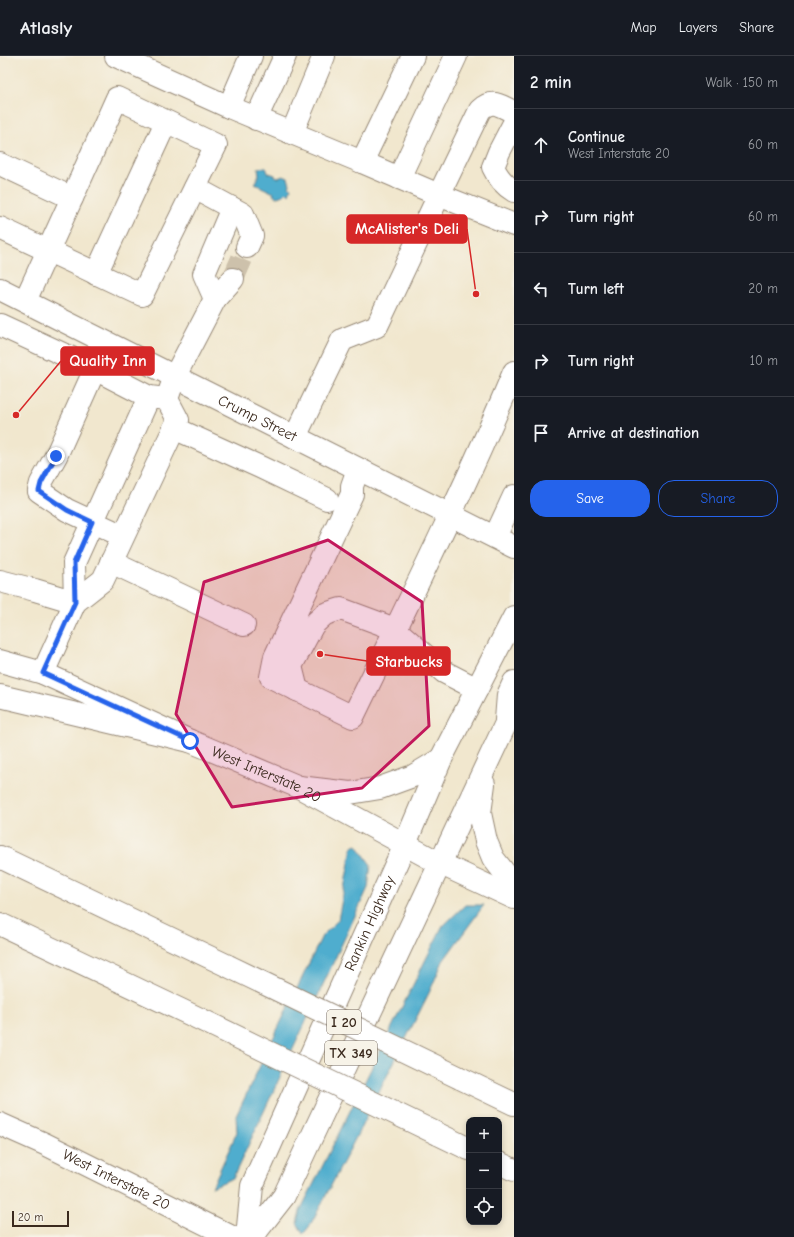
<!DOCTYPE html>
<meta charset="utf-8">
<style>
body{margin:0;font-family:"Comic Neue",sans-serif;background:#242831;color:#f1f3f6}
.controls{position:absolute;right:12px;bottom:12px;display:grid;overflow:hidden;border-radius:8px;box-shadow:0 2px 6px #0003}
.controls button{width:36px;height:36px;display:grid;place-items:center;padding:0;border:0;border-bottom:1px solid #363941;background:#171b24;color:#f1f3f6;font:20px sans-serif}
.scale{position:absolute;left:12px;bottom:10px;width:57px;box-sizing:border-box;padding-left:4px;border:2px solid #3b2a1e;border-top:0;font-size:11px;line-height:14px;white-space:nowrap;color:#3b2a1e;-webkit-text-stroke:3px #f7f3e8;paint-order:stroke}
.stop{position:absolute;width:12px;height:12px;margin:-9px;border:3px solid #2563eb;border-radius:50%;background:#fff}
.stop.end{background:#2563eb;border-color:#fff;box-shadow:0 1px 4px #0008}
.list{margin:0;padding:0;list-style:none}
h2{display:flex;justify-content:space-between;align-items:center;height:52px;margin:0;padding:0 16px;font-size:17px}
h2 small{font-size:13px;font-weight:400;color:#9ea1a6}
.list li{display:grid;grid-template-columns:26px 1fr auto;gap:12px;align-items:center;box-sizing:border-box;height:72px;padding:0 16px;border-top:1px solid #363941}
.list b{display:block;font-size:15px;white-space:nowrap}
.list p{margin:0;font-size:13px;white-space:nowrap;color:#9ea1a6}
.list em{font-size:13px;font-style:normal;color:#9ea1a6}
.actions{display:flex;gap:8px;padding:12px 16px}
.actions a{flex:1;padding:9px 0;border:1px solid #2563eb;border-radius:16px;text-align:center;font-size:14px;color:#2563eb}
.actions .main{background:#2563eb;color:#fff}
.icon{flex:none;width:22px;height:22px;fill:none;stroke:currentColor;stroke-width:2;stroke-linecap:round;stroke-linejoin:round}
.map{position:relative;flex:none;width:514px;height:1181px;overflow:hidden}
header{display:flex;align-items:center;gap:24px;box-sizing:border-box;height:56px;padding:0 20px;background:#171b24;border-bottom:1px solid #363941}
header strong{font-size:19px}
nav{display:flex;gap:22px;margin-inline-start:auto;font-size:14px}
main{display:flex}
aside{flex:1;background:#171b24}
.map>svg:first-child{display:block}
</style>
<header>
<strong>Atlasly</strong>
<nav><a>Map</a><a>Layers</a><a>Share</a></nav>
</header>
<main>
<div class="map">
<svg width="514" height="1181" viewBox="0 0 514 1181">
<rect width="100%" height="100%" fill="#f7f3e8"/>
<filter id="ink" filterUnits="userSpaceOnUse"><feTurbulence type="fractalNoise" baseFrequency=".025" numOctaves="2"/><feDisplacementMap in="SourceGraphic" scale="8" xChannelSelector="R" yChannelSelector="G"/><feConvolveMatrix kernelMatrix="1 2 1 2 8 2 1 2 1" color-interpolation-filters="sRGB"/></filter>
<filter id="wash" filterUnits="userSpaceOnUse"><feTurbulence type="fractalNoise" baseFrequency=".012" numOctaves="4" result="noise"/><feDisplacementMap in="SourceGraphic" scale="16" xChannelSelector="R" yChannelSelector="G"/><feGaussianBlur stdDeviation="0.9" result="paint"/><feColorMatrix in="noise" values="0 0 0 0 0 0 0 0 0 0 0 0 0 0 0 0 0 1.4 0 .05"/><feComposite in="paint" operator="in"/></filter>
<g filter="url(#wash)">
<rect width="100%" height="100%" fill="#f1e7ce"/>
<!-- water -->
<path fill="#4fadce" stroke="#456c76" d="M266 111 268 117H269L275 119V121L278 122 283 120 288 122 290 128 289 130 291 132 289 138 286 136 284 139 277 141 273 139 274 137 255 128 257 124 256 123 259 119 258 112Z
M357 789 371 809 368 832 233 1122 212 1131 237 1076 236 1060 322 880 338 864 352 791Z
M465 849H484L443 905 429 937 348 1097 320 1151 309 1171 303 1178 297 1167 300 1155 442 871Z"/>
</g>
<g filter="url(#ink)">
<g fill="none" stroke-linecap="round" stroke-linejoin="round">
<!-- minor-tunnel -->
<path stroke="#cdc1ab" stroke-width="22" stroke-dasharray="22 11" stroke-linecap="butt" d="M233 223 247 191"/>
<!-- minor casing -->
<g stroke="#968876" stroke-width="24">
<g id="minor">
<path d="M116 0 229 51 251 0"/>
<path d="M413 0 362 106 439 139 480 54C493 42 500 50 514 56"/>
<path d="M229 51 362 106"/>
<path d="M256 63 285 0"/>
<path d="M514 67 499 96 493 111C498 122 504 129 514 135"/>
<path d="M292 77 324 0"/>
<path d="M0 108 72 142 25 245"/>
<path d="M399 122 456 0"/>
<path d="M195 132 243 158 252 180 247 191"/>
<path d="M0 172 142 239 216 89 117 42 72 142"/>
<path d="M96 218 166 66"/>
<path id="s1" d="M0 233 514 491"/>
<path d="M215 243 204 218 232 152"/>
<path d="M0 269 95 313 149 341"/>
<path d="M95 313 56 400 41 427 39 435 67 454 123 480"/>
<path d="M174 372 260 411 327 443"/>
<path d="M295 381 342 284 377 270 439 139 514 169"/>
<path d="M358 413 352 430V438L275 601 271 621 353 661C408 547 465 433 514 316"/>
<path d="M495 481 514 440"/>
<path d="M111 506 244 569"/>
<path d="M0 525 35 534 75 546 74 507 149 341 167 343"/>
<path d="M43 617 75 546 103 524 178 364 167 343 175 320 215 243 233 223"/>
<path d="M297 634 291 610 313 569 325 558 341 553 395 573 444 616 477 633"/>
</g>
</g>
<!-- major casing -->
<g stroke="#968876" stroke-width="24">
<g id="major">
<path id="s2" d="M0 605 43 617 190 685 299 731 439 807 514 842"/>
<path id="s3" d="M0 1068 45 1088 232 1181"/>
</g>
</g>
<!-- highway casing -->
<g stroke="#968876" stroke-width="24">
<g id="highway">
<path d="M0 640 190 685"/>
<path d="M506 664 508 639 514 626"/>
<path d="M484 728 480 757 486 785 493 802 514 829"/>
<path d="M299 731 350 737 380 732 413 720 441 703"/>
<path d="M0 801 228 910"/>
<path d="M0 868 202 964"/>
<path d="M460 1022 514 1048"/>
<path d="M438 1078 469 1093"/>
<path d="M499 1107 514 1114"/>
<path id="s4" d="M247 1181 252 1130 405 788 441 703 514 561"/>
<path d="M252 1181 284 1140 514 650"/>
</g>
</g>
<!-- minor -->
<use href="#minor" stroke="#fff" stroke-width="22"/>
<!-- major -->
<use href="#major" stroke="#fff" stroke-width="22"/>
<!-- highway -->
<use href="#highway" stroke="#fff" stroke-width="22"/>
<!-- highway-bridge casing -->
<g stroke="#968876" stroke-width="24" stroke-linecap="butt">
<path id="highway-bridge" d="M228 910 460 1022
M202 964 438 1078"/>
</g>
<!-- highway-bridge -->
<use href="#highway-bridge" stroke="#fff" stroke-width="22"/>
</g>
</g>
<g fill="none" stroke-linecap="round" stroke-linejoin="round" filter="url(#ink)">
<!-- route -->
<path stroke="#2563eb" stroke-width="5" d="M56 400 41 427 39 435 67 454 92 466 74 507 75 546 43 617 190 685"/>
</g>
<!-- marked area -->
<path fill="#c2185b" fill-opacity="0.2" stroke="#c2185b" stroke-width="3" stroke-linejoin="round" d="M328 484 422 546 429 670 362 732 232 751 176 658 204 526Z"/>
<g text-anchor="middle" stroke-width="3" stroke-linejoin="round" paint-order="stroke">
<!-- shield labels -->
<g fill="#f7f3e8" stroke="#73665b" stroke-width="1">
<rect x="327" y="954" width="34" height="24" rx="3"/>
<rect x="325" y="985" width="52" height="24" rx="3"/>
</g>
<g font-size="14" font-weight="bold" fill="#3b2a1e">
<text x="344" y="971">I 20</text>
<text x="351" y="1002">TX 349</text>
</g>
<!-- street labels -->
<g font-size="15" fill="#3b2a1e" stroke="#f7f3e8">
<text dy="5" stroke="none"><textPath href="#s1" startOffset="288">Crump Street</textPath></text>
<text dy="5" stroke="none"><textPath href="#s2" startOffset="290">West Interstate 20</textPath></text>
<text dy="5" stroke="none"><textPath href="#s4" startOffset="339">Rankin Highway</textPath></text>
<text dy="5" stroke="none"><textPath href="#s3" startOffset="129">West Interstate 20</textPath></text>
</g>
</g>
<!-- callouts -->
<path fill="none" stroke="#d62828" stroke-width="1.5" d="M476 238L467 173M16 359L61 305M320 598L367 605"/>
<g fill="#d62828" stroke="#f7f3e8" stroke-width="1.5">
<circle cx="476" cy="238" r="4"/>
<circle cx="16" cy="359" r="4"/>
<circle cx="320" cy="598" r="4"/>
</g>
<g fill="#d62828" stroke="#d62828" stroke-width="1.5">
<rect x="347" y="159" width="120" height="28" rx="4"/>
<rect x="61" y="291" width="93" height="28" rx="4"/>
<rect x="367" y="591" width="83" height="28" rx="4"/>
</g>
<g font-size="16" text-anchor="middle" font-weight="bold" fill="#fff">
<text x="407" y="178">McAlister's Deli</text>
<text x="108" y="310">Quality Inn</text>
<text x="409" y="611">Starbucks</text>
</g>
</svg>
<div class="controls">
<button>+</button>
<button>−</button>
<button><svg class="icon" aria-label="locate" viewBox="0 0 24 24"><circle cx="12" cy="12" r="6"/><path d="M12 2v4M12 18v4M2 12h4M18 12h4"/></svg></button>
</div>
<div class="scale">20 m</div>
<div class="stop" style="left:190px;top:685px"></div>
<div class="stop end" style="left:56px;top:400px"></div>
</div>
<aside>
<h2>2 min<small>Walk · 150 m</small></h2>
<ul class="list">
<li><svg class="icon" aria-label="ahead" viewBox="0 0 24 24"><path d="M12 20V5M6 11l6-6 6 6"/></svg><div><b>Continue</b><p>West Interstate 20</p></div><em>60 m</em></li>
<li><svg class="icon" aria-label="right" viewBox="0 0 24 24"><path d="M7 20v-9h11M14 6l5 5-5 5"/></svg><div><b>Turn right</b></div><em>60 m</em></li>
<li><svg class="icon" aria-label="left" viewBox="0 0 24 24"><path d="M17 20v-9H6M10 6l-5 5 5 5"/></svg><div><b>Turn left</b></div><em>20 m</em></li>
<li><svg class="icon" aria-label="right" viewBox="0 0 24 24"><path d="M7 20v-9h11M14 6l5 5-5 5"/></svg><div><b>Turn right</b></div><em>10 m</em></li>
<li><svg class="icon" aria-label="arrive" viewBox="0 0 24 24"><path d="M6 21V4h12l-3 4 3 4H6"/></svg><div><b>Arrive at destination</b></div></li>
</ul>
<div class="actions"><a class="main">Save</a><a>Share</a></div>
</aside>
</main>
